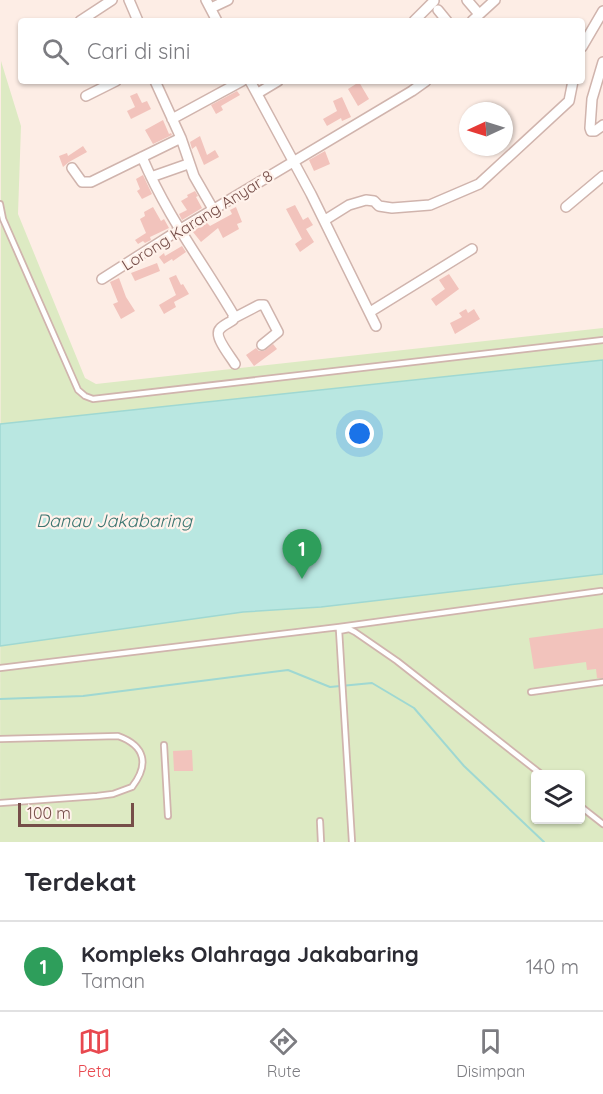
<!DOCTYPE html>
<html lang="id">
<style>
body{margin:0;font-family:Quicksand,sans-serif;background:#f2f2f3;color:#2b2b33}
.controls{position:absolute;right:18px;bottom:18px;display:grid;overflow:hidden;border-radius:6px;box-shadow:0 2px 4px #0004}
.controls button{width:54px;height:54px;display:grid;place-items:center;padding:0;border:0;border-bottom:2px solid #e1e1e2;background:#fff;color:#2b2b33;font:30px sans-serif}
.compass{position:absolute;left:459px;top:102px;width:54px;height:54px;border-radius:50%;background:#fff;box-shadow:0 2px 4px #0004;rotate:266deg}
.scale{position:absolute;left:18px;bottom:15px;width:116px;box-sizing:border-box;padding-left:6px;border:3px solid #764e49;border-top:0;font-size:16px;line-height:21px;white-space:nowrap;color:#764e49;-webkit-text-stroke:4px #fff2eb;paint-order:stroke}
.you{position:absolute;left:360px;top:434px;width:21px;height:21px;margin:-15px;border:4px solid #fff;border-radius:50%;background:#1a73e8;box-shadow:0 0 0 9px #1a73e833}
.badge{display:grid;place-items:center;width:39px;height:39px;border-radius:50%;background:#e8484f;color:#fff;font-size:20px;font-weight:700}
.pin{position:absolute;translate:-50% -50px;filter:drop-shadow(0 2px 3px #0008)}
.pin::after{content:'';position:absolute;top:32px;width:21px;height:18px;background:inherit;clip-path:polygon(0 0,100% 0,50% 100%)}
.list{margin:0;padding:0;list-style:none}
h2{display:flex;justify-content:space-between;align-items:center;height:78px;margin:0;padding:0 24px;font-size:26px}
h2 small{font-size:20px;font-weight:400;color:#7c7c81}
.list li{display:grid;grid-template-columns:39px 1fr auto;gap:18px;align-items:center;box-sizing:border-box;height:90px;padding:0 24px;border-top:2px solid #e1e1e2}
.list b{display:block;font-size:22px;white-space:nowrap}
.list p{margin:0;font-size:20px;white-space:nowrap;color:#7c7c81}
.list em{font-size:20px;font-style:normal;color:#7c7c81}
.icon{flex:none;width:33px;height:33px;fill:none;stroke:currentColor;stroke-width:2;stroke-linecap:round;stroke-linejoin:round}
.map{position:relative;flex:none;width:603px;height:842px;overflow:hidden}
.search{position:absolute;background:#fff;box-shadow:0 2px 4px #0004;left:18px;right:18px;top:18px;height:66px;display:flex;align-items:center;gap:15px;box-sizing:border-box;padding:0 21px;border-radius:6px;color:#7c7c81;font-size:22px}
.sheet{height:168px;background:#fff}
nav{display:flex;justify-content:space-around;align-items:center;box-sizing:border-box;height:84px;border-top:2px solid #e1e1e2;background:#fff;font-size:16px;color:#7c7c81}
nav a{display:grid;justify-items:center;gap:3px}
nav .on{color:#e8484f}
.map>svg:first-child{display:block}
</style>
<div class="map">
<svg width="603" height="842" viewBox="0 0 603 842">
<rect width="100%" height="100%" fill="#fdede5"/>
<!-- green -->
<path fill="#ddeac3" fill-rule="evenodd" d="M1 61 21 126 18 214 85 378 96 384 603 328V842H0ZM536 774H580V820H536Z"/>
<!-- water -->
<path fill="#b9e7e1" stroke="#9fd8d2" stroke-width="1.5" d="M603 360V574L321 607 243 612 0 646V424Z"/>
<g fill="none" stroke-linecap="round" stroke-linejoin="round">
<!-- stream -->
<path stroke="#9fd8d2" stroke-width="2" d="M0 699 83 696 288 670 330 687 372 683 414 708 464 766 544 842"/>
</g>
<!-- building -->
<path fill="#f2c3bc" d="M359 82 369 99 358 106 348 89Z
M237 91 240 95 221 106 223 110 216 114 211 105Z
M137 93 142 103 147 101 151 109 131 119 127 111 135 107 130 96Z
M342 97 351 117 342 121 341 118 327 126 323 119 337 111 333 101Z
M163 120 169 134 171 133 172 135 153 144 145 130Z
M200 136 207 155 215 150 219 157 204 165 196 146 192 149 190 142Z
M83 146 87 152 69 162 63 167 59 156 67 153 68 156Z
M325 151 330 164 314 171 309 160Z
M143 175 152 194 142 199 137 191 140 189 136 179Z
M195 191 198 196 196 197 202 208 182 220 179 214 187 210 181 201 188 197 187 195Z
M295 205 303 220 308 217 313 225 306 229 314 242 300 252 295 244 302 239 286 209Z
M153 207 161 221 164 219 169 228 150 237 151 240 145 243 143 241 138 244 135 240 146 233 140 219 145 216 144 212Z
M236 207 242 222 237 224 239 229 223 238 218 228 201 242 193 232 206 222 210 226 232 214 230 210Z
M182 246 186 252 173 261 172 259 164 264 159 257 164 253 165 256Z
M157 263 160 271 135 281 131 273Z
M449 274 459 289 436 306 431 299 445 289 439 280Z
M176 275 181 285 183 284 189 294 174 302 176 307 164 314 159 305 176 295 169 278Z
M119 278 126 297 135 311 121 319 113 304 118 302 110 282Z
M466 309 468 313 474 309 480 319 455 334 450 323 462 317 459 313Z
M273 344 277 349 254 366 246 355 256 348 259 351H264Z
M603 628V678H597L596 669 587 670 586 662 534 669 529 638Z
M192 750 193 771H174L173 751Z"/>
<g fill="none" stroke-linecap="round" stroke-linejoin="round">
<!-- lane casing -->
<g stroke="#d0b4ad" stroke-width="8">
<path id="lane" d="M0 204 3 219 78 390 85 396 93 399 603 340
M339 630 352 842
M339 631 349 629 355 632 397 661 541 774
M0 668 339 627 601 591
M531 692 603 682
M0 739 118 736C146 746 149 765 132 787L113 794 97 796 0 803
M164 745 168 816
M580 806 603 824
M320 821 321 842"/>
</g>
<!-- street casing -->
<g stroke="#d0b4ad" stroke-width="12">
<path id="street" d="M129 0 138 21
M206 0 217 21
M467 0 479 14
M211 8 228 0
M438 10 447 21
M80 21 112 0
M414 21 434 1
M472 21 495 0
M582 47 603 11
M603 62 592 99 590 128 591 131H595L603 125
M155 81 181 138 194 176 213 209
M250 81 311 194 376 326
M258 93 278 81
M86 96 116 81
M172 119 242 81
M142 157C167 216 201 260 233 314V320C229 323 223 325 220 329 213 336 231 357 235 364
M72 168 82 182H91L181 138
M151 177 188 164
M566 207 603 176
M325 220 349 205 366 200 374 201 379 206 392 208 430 205 479 184 569 101 573 81
M102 279 179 230 412 91 426 81
M370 312 472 249
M234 318 259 305H264L278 332 262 345"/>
</g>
<!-- lane -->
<use href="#lane" stroke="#fff" stroke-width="4.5"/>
<!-- street -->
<use href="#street" stroke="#fff" stroke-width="9"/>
</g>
<g text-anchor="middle" stroke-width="4.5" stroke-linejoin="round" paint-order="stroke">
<!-- street labels -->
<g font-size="16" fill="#764e49" stroke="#fff2eb">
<text transform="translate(197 220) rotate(-32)" y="6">Lorong Karang Anyar 8</text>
</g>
<!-- water labels -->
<g font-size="18" font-style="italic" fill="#3a746f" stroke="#fff2eb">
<text x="114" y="527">Danau Jakabaring</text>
</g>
</g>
</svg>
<div class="controls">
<button><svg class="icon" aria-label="layers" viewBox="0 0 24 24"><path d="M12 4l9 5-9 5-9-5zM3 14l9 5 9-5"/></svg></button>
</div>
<svg class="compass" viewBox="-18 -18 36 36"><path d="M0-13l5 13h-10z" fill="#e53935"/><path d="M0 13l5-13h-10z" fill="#7c7c81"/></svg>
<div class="scale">100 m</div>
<div class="you"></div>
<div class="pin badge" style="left:302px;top:579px;background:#2e9e5b">1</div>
<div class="search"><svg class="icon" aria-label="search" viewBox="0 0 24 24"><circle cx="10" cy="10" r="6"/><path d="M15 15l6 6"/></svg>Cari di sini</div>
</div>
<section class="sheet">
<h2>Terdekat<small></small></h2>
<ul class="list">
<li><span class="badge" style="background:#2e9e5b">1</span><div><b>Kompleks Olahraga Jakabaring</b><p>Taman</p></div><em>140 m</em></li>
</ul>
</section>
<nav>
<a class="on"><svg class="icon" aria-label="map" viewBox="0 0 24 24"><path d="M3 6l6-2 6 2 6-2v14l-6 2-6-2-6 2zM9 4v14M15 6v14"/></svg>Peta</a>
<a><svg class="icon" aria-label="directions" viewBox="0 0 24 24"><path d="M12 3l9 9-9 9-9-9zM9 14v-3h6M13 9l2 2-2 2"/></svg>Rute</a>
<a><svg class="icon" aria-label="saved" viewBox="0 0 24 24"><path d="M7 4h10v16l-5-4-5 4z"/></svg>Disimpan</a>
</nav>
